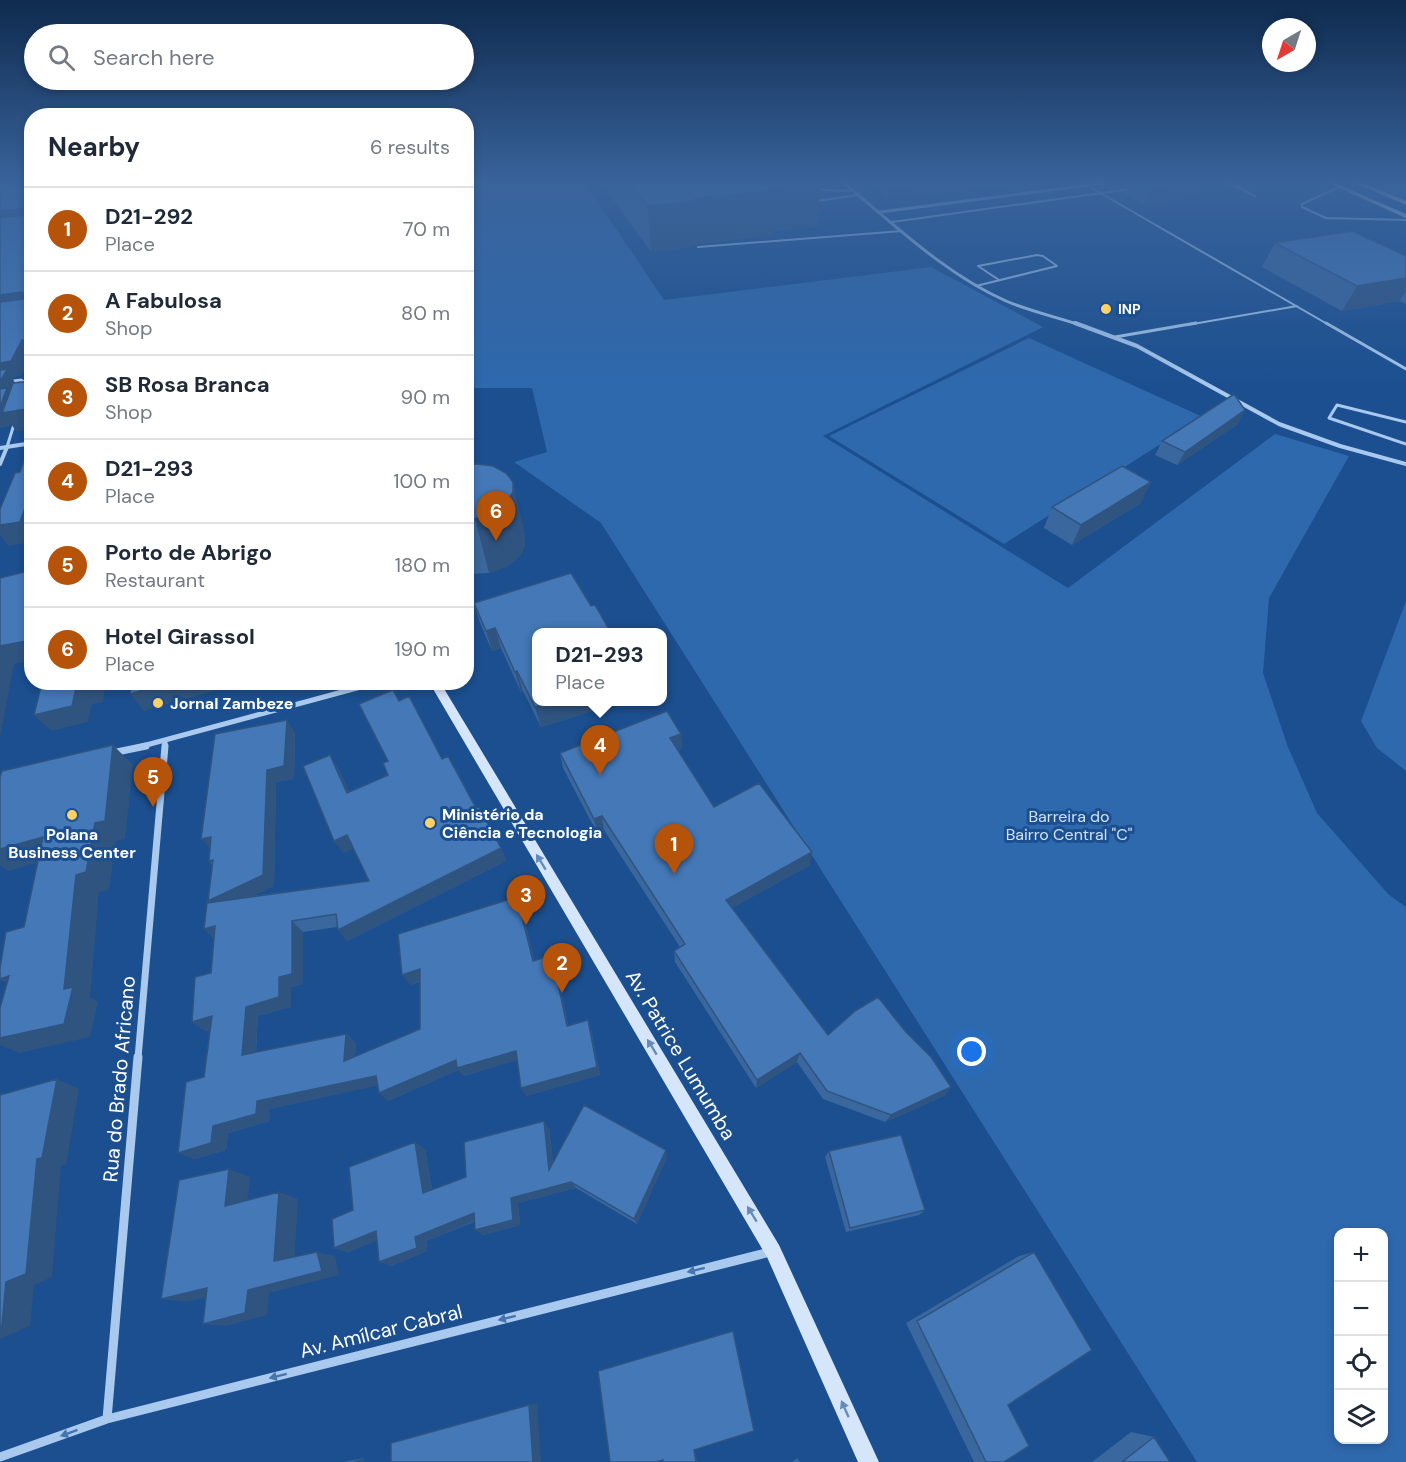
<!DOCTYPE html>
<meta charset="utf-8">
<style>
body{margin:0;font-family:"DM Sans",sans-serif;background:#f2f2f3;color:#1f2937}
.controls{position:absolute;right:18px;bottom:18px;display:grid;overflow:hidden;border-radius:12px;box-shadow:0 3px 9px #0003}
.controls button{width:54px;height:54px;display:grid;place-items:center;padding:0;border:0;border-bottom:2px solid #e0e1e3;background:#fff;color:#1f2937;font:30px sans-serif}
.compass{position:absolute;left:1262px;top:18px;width:54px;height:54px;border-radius:50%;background:#fff;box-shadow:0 3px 9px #0003;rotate:219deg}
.you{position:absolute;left:972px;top:1052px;width:21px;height:21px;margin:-15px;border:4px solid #fff;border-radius:50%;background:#1a73e8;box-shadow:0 0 0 9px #1a73e833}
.badge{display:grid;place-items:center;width:39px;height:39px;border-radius:50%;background:#b45309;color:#fff;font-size:20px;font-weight:700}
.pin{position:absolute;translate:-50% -50px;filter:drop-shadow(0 2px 3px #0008)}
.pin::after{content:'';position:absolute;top:32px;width:21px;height:18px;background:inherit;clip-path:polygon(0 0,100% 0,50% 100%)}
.popup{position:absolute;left:532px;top:628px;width:135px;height:78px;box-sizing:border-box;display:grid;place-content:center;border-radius:12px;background:#fff;filter:drop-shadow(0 2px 4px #0005);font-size:20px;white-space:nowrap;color:#747a83}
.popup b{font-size:22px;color:#1f2937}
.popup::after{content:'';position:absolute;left:50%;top:100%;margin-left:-12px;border:12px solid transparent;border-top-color:#fff}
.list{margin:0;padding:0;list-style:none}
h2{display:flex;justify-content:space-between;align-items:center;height:78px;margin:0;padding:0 24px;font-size:26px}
h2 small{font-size:20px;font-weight:400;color:#747a83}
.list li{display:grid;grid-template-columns:39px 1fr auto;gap:18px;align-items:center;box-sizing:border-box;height:84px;padding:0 24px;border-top:2px solid #e0e1e3}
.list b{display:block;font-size:22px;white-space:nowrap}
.list p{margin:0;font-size:20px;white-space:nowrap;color:#747a83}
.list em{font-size:20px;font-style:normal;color:#747a83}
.icon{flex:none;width:33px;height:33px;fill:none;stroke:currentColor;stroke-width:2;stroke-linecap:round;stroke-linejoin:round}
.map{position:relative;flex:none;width:1406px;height:1462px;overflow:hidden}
.search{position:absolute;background:#fff;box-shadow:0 3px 9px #0003;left:24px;top:24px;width:450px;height:66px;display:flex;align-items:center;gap:15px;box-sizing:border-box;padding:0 21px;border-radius:33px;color:#747a83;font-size:22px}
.panel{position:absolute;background:#fff;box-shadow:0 3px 9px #0003;left:24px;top:108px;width:450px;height:582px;border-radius:24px}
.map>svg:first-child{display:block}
</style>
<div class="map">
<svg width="1406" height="1462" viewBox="0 0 1406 1462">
<rect width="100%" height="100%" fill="#1b4f8f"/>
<!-- green -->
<path fill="#2e69ad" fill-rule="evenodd" d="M467 183H585L664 300 931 267 1043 327 823 436 1068 588 1275 434 1349 456 1269 598 1263 673 1288 747 1317 813 1389 895 1406 907V1462H1197L601 523 514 462 547 452 532 388H467ZM1338 1232H1384V1440H1338Z
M1363 183H1406V201Z
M1029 338 1203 417 1004 544 829 436Z
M1406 601V771L1377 748 1361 721Z"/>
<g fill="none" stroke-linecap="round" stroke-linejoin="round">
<!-- lane-far1 -->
<path stroke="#a9c9ee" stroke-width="2" d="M808 183 823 190 853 191
M1083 183 1329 325
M1230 183 1255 196
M1339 187 1302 204V207L1326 218 1406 220
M816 201 858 195
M892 222 1131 189
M698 247 902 231
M976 286 1057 266 1043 256 1037 255 978 266 999 280
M1187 325 1297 306"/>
<!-- lane -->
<path stroke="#a9c9ee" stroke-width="3" d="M1326 323 1406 369
M1115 337 1196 323
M0 383 21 380 30 386
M1406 422 1337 405 1329 418 1406 444
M7 447 15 421"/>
<!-- street-far4 -->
<path stroke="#a9c9ee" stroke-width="3" d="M844 183C895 225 945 274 1006 301 1029 311 1056 317 1080 325
M880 212 1105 183"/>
<!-- street-far3 -->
<path stroke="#a9c9ee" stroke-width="4" d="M1075 323 1137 346 1279 424 1340 446 1406 464
M0 448 32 443
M0 464 7 447"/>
<!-- street-far2 -->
<path stroke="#a9c9ee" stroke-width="5" d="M139 747 379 682
M165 747V742"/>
<!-- street-far1 -->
<path stroke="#a9c9ee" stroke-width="7" d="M112 753 146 746
M138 1058 165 746"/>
<!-- street -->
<path stroke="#a9c9ee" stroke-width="9" d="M107 1419 138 1057
M0 1457 107 1419 770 1252"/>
<!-- secondary -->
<path fill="#d6e6fa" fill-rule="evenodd" d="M1328 183H1335L1406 214V218Z
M1355 183H1362L1406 201V205Z
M429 682H440L779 1245 879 1462H858L767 1257Z"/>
</g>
<!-- wall -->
<path fill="#3a679d" d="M601 183H821L817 225 773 231V235L698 244 689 247 651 252Z
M870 183H1060L1032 187 1027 183 889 198Z
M1107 183H1201L1194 198 1145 205 1125 194 1127 187 1115 189 1108 185Z
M1275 243 1406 256V304L1399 301 1342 311 1262 267Z
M1238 424 1177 465 1155 455 1162 441Z
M466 465 525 535V546L519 557 506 567 489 573 472 574H466Z
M1141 503 1072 545 1044 528 1052 507Z
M474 603 537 633 603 708 541 727 523 691 521 692 501 648 492 651 480 623Z
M399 701 442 759 476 808 501 848 506 861 347 941 337 927 303 932V984L291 987V1007L258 1016 256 1053 346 1034 356 1043 355 1056 420 1029V982L410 985 522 909 534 960 556 966 568 1025 591 1029 600 1075 526 1096 517 1060 464 1076 458 1070 388 1101 377 1085 270 1109V1121L228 1133 226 1150 194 1159 210 1030 206 1031 192 1022 211 973 214 938 204 929 209 902 212 865 209 861 210 848 295 733 294 779 276 782 274 886 253 896 369 881 353 848 343 853 338 768 349 792 388 775V761Z
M681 734 682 748 678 750 714 807 810 865 732 908 828 1035 905 1031 951 1087 944 1096 885 1122 823 1099 797 1062 756 1088 675 962 674 951 680 947 604 830 597 833 563 768 560 753Z
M549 1129 553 1163 667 1157 637 1224 576 1188 518 1203 520 1225 483 1235 474 1222 426 1241 427 1251 391 1266 377 1240 348 1252 334 1248 353 1210 425 1149 432 1190 466 1177Z
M829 1151 925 1210 919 1215 846 1232 825 1157Z
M1034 1252 1008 1405 1004 1462H974L906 1323 1019 1256Z
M1131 1432 1154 1437 1170 1462H1092Z
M364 1458V1462H343Z
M797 1458 800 1462H792Z"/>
<!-- shaded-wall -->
<path fill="#305480" d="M15 183H27L20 197 14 189 13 184Z
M677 183H821L817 225 773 231V235L698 244 689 247 651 252 648 206Z
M928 183H1027L889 198 891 187Z
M1033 183H1060L1032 187Z
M1117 183H1129L1127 187 1115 189Z
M1187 183H1201L1194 198 1145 205 1151 188Z
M24 208 32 221 0 225V211Z
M1406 278V291L1399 301 1342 311 1357 286Z
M22 292 32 306 0 310V295Z
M32 337V354L21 376 12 378 32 408V429L16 431 11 424 10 426 0 428V363L22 340Z
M1245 410 1238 424 1177 465 1185 452Z
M513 482 525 535V546L519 557 506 567 489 573 475 519Z
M1151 482 1141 503 1072 545 1081 525Z
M30 494H32V542L9 546 0 535V525Z
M495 628 501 648 492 651 486 631Z
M32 640V660L14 664 0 738V646Z
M517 671 523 691 521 692 515 672Z
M89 682H106L103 702 92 704 88 722 51 731 34 715 76 688Z
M170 682H257L226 691 224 688 144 711 130 694Z
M554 702H602L603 708 541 727 535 707Z
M287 720 295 733 294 779 276 782 274 886 220 912 208 901 267 770Z
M681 734 682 748 671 753 670 738Z
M113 745 133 765 125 839 116 841 109 890 99 892 90 997 98 1002 90 1037 20 1053 0 1045V1038L64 989 76 875 95 823Z
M330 755 338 768 355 806 347 793Z
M602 816 604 830 597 833 594 819Z
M347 835 355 847 343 853 334 841Z
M43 837 66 855 8 871 0 865V849Z
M211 837 213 851 201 839Z
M501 848 506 861 347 941 338 930Z
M812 852 810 865 725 912 726 900Z
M517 897 522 909 537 971 533 961Z
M292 921 303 932V984L291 987V1007L258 1016 255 1064 242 1055 246 1007 279 977Z
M215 926 217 940 204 929Z
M552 955 556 966 570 1035 567 1026Z
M420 969 428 979 410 985 402 975Z
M9 976 26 994 0 980V979Z
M212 1016 226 1026 206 1031 192 1022Z
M588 1020 591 1029 600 1075 526 1096 521 1088Z
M346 1034 356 1043 355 1069 344 1061Z
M516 1051 521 1059 464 1076 458 1070 388 1101 379 1093 456 1060Z
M800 1053 797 1062 756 1088 757 1080Z
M376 1076 385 1084 270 1109V1121L228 1133 226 1150 194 1159 178 1153 213 1126 257 1101Z
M57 1079 79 1089 66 1165 61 1166 52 1277 34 1285 30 1326 0 1339V1326L6 1282Z
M951 1087 944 1096 885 1122 891 1115Z
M544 1121 549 1129 555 1177 549 1170Z
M415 1142 425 1149 433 1199 423 1193Z
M666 1150 667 1157 637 1224 634 1219Z
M229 1169 250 1177 246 1213 225 1206Z
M571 1182 576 1188 518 1203 520 1225 483 1235 475 1230 511 1198Z
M279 1192 298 1199 294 1266 274 1261Z
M474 1213 482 1218 426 1241 427 1251 391 1266 379 1262 415 1237Z
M376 1231 388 1236 348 1252 334 1248Z
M317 1252 335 1256 339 1275 269 1293 267 1315 227 1326 203 1324 248 1290Z
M207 1288 230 1291 187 1302 161 1299Z
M537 1403 541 1462H533L529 1405Z
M694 1445 698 1462H696L694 1450Z
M364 1458V1462H352Z"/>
<!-- building -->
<path fill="#4478b7" stroke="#305480" stroke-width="1.5" d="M0 183H15L13 184 14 189H17L25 183H32V337L31 339 22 340 11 361 0 363V302L23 299 26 296 22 292 0 295V218L24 215 28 211 24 208 0 211Z
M630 183H801L772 186 776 190 698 198 689 202 648 206Z
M886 183H928L891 187Z
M1141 183H1187L1151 188Z
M1352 231 1406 256V278L1357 286 1275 243Z
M7 369 0 382V370Z
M32 381V408L2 413 13 383Z
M7 388 0 407V389Z
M1234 394 1245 410 1185 452 1162 441Z
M32 437V494H30L20 522 0 525V509L15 473 20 472Z
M477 464 493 466 506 473 513 482V492L506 503 492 513 475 519H466V465Z
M1122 466 1151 482 1081 525 1052 507Z
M32 570V640L0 646V578Z
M571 573 591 606 595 605 611 633H537V702H554L535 707 517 671 515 672 495 628 486 631 474 603Z
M42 682H89L88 685 76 688 72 706 34 715Z
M131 682H170L130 694Z
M393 690 399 701 409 696 442 759 448 756 476 808 479 807 501 848 338 930 336 914 292 921V974L279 977V997L246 1007 242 1055 346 1034 344 1061 420 1029V969L402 975 398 934 517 897 533 961 552 955 567 1026 588 1020 597 1067 521 1088 516 1051 457 1068 456 1060 379 1093 376 1076 257 1101 256 1114 213 1126 211 1143 178 1153 186 1082 204 1077 212 1016 192 1022 195 977 211 973 215 926 204 929 207 903 369 881 347 835 334 841 303 766 330 755 347 793 388 775 383 763 388 761 359 704Z
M667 711 681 734 670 738 714 807 759 783 812 852 726 900 828 1035 855 1011 878 997 905 1031 931 1057 951 1087 891 1115 827 1091 800 1053 757 1080 674 951 685 944 602 816 594 819 560 753Z
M287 720 284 766 267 770 263 875 208 901 213 860 209 861 211 837 201 839 215 734Z
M113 745 105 821 95 823 86 872 76 875 64 989 73 987 64 1024 0 1038V1008L9 976 0 979V968L6 932 24 927 43 837 0 849V777L2 771Z
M57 1079 42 1158 37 1159 26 1274 6 1282 2 1325 0 1326V1095Z
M584 1105 666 1150 634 1219 571 1182 511 1198 513 1220 475 1230 474 1213 415 1237 417 1248 379 1262 376 1231 334 1248 332 1219 353 1210 349 1167 415 1142 423 1193 466 1177 464 1142 544 1121 549 1170Z
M901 1135 925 1210 850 1228 829 1151Z
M229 1169 225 1206 279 1192 274 1261 317 1252 322 1271 248 1290 245 1313 203 1324 207 1288 161 1299 179 1180Z
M1034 1252 1092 1350 1008 1405 1029 1446 1004 1462H986L917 1321Z
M733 1331 754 1431 694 1450 696 1462H663V1460L656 1462H610L598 1371Z
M529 1405 533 1462H391V1443Z
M1154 1437 1170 1462H1122Z"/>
<!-- one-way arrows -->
<defs><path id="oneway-solid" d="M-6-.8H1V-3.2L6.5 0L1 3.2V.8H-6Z" transform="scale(1.5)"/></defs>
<g fill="#668bba">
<use href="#oneway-solid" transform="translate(541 862) rotate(-121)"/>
<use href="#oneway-solid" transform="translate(652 1047) rotate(-121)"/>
<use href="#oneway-solid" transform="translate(752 1214) rotate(-121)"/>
<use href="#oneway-solid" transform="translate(845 1409) rotate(-114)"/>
</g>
<g fill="#4674ac">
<use href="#oneway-solid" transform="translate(696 1270) rotate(166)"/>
<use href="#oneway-solid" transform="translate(507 1318) rotate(166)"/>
<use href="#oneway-solid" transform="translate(278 1376) rotate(166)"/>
<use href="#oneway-solid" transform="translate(69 1433) rotate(160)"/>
</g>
<!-- sky -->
<linearGradient id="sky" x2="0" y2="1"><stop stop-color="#0f2b4f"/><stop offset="0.47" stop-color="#39639b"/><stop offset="1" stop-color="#39639b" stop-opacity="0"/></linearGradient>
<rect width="1406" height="387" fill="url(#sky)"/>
<!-- markers -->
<g fill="#ffd166" stroke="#1b4f8f" stroke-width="2">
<circle cx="1106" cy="309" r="6"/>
<circle cx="158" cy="703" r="6"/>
<circle cx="72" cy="815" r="6"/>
<circle cx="430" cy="823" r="6"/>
</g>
<g text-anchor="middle" stroke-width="6" stroke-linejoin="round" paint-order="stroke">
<!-- far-poi labels -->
<g font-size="14" font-weight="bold" fill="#fff" stroke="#1b4f8f" text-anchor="start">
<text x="1118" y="314">INP</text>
</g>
<!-- poi labels -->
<g font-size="16" font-weight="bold" fill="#fff" stroke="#1b4f8f" text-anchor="start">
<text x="170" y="709">Jornal Zambeze</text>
<text x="442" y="820">Ministério da<tspan x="442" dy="18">Ciência e Tecnologia</tspan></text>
<text x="72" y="840" text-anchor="middle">Polana<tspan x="72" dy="18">Business Center</tspan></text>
</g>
<!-- park labels -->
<g font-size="16" fill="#cfe3fa" stroke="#1b4f8f">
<text x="1069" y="822">Barreira do<tspan x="1069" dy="18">Bairro Central "C"</tspan></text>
</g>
<!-- near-street labels -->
<g font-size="20" fill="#fff" stroke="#1b4f8f">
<text transform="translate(681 1055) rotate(59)" y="7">Av. Patrice Lumumba</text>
<text transform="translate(119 1079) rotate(-85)" y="7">Rua do Brado Africano</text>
<text transform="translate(381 1331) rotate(-14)" y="7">Av. Amílcar Cabral</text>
</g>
</g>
</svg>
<div class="controls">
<button>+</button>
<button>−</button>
<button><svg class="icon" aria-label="locate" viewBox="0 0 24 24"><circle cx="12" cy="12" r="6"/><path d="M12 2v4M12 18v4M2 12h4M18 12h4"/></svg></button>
<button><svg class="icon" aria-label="layers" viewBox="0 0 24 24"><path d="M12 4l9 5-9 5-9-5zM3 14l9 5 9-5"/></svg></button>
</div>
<svg class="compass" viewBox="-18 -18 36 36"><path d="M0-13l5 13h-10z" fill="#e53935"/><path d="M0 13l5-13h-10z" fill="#747a83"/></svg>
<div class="you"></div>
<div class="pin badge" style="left:674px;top:874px">1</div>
<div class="pin badge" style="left:562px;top:993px">2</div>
<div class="pin badge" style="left:526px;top:925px">3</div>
<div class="pin badge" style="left:600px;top:775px">4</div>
<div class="popup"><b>D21-293</b>Place</div>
<div class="pin badge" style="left:153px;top:807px">5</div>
<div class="pin badge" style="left:496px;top:541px">6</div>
<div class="search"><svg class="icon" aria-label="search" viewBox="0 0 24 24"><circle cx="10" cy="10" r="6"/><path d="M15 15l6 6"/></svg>Search here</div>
<section class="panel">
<h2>Nearby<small>6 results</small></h2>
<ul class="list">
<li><span class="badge">1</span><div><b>D21-292</b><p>Place</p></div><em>70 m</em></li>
<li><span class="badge">2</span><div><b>A Fabulosa</b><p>Shop</p></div><em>80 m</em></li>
<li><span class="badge">3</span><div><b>SB Rosa Branca</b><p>Shop</p></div><em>90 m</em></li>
<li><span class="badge">4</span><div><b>D21-293</b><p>Place</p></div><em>100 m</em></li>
<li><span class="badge">5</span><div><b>Porto de Abrigo</b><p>Restaurant</p></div><em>180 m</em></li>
<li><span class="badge">6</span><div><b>Hotel Girassol</b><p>Place</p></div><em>190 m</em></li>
</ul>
</section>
</div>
